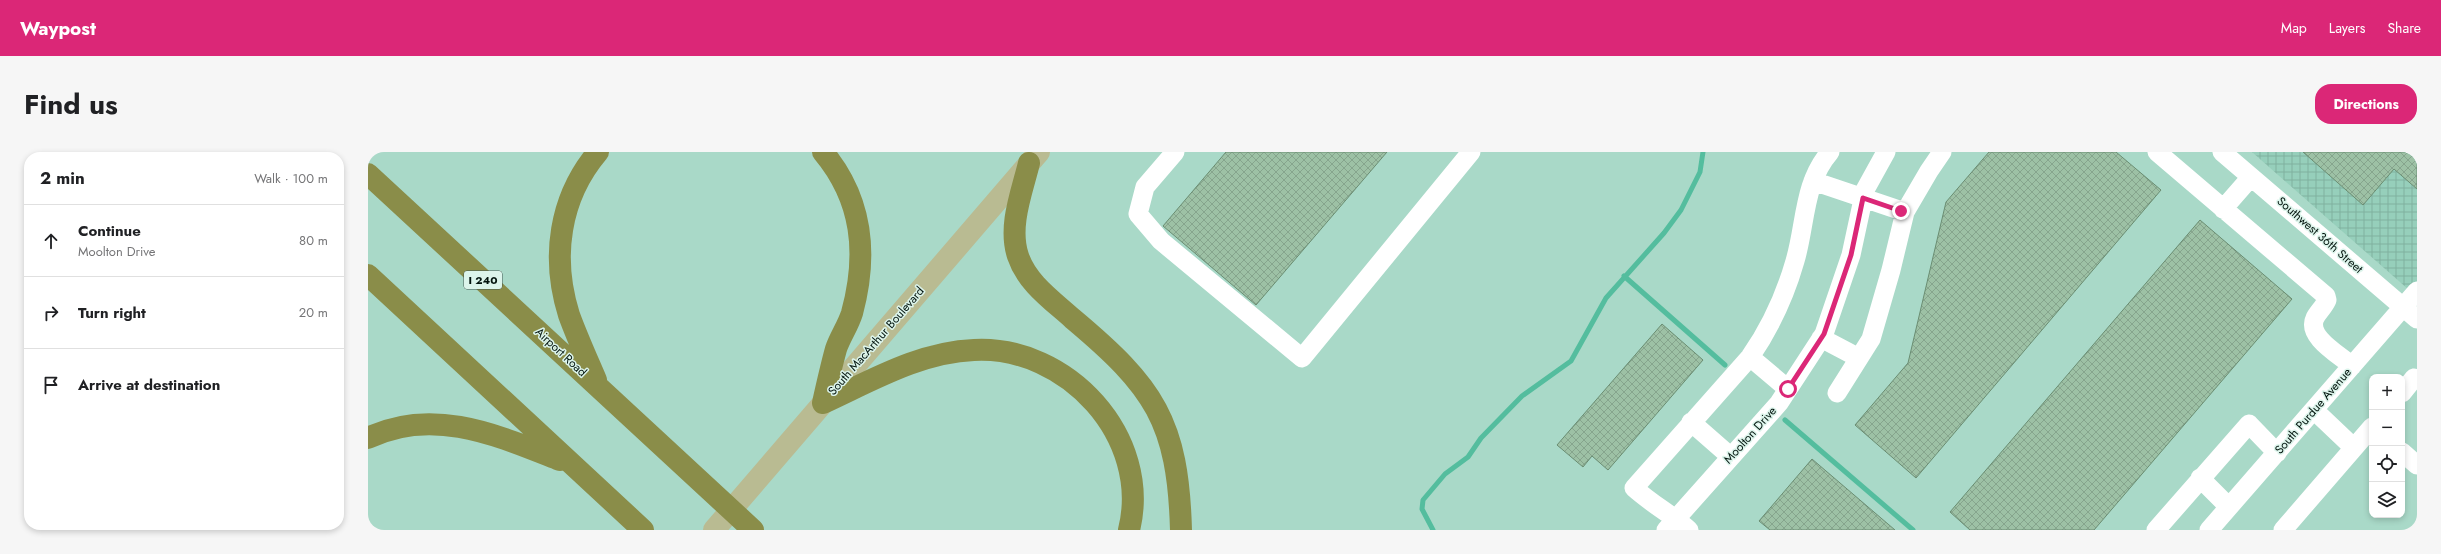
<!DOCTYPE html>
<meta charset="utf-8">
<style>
body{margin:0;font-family:Jost,sans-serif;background:#f6f6f6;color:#202124}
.controls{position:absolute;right:12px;bottom:12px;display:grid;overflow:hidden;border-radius:8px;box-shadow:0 2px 6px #0003}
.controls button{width:36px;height:36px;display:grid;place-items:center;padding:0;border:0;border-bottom:1px solid #e0e0e0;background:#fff;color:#202124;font:20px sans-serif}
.stop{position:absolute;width:12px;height:12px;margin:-9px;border:3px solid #db2777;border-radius:50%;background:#fff}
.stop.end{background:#db2777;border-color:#fff;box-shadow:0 1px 4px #0008}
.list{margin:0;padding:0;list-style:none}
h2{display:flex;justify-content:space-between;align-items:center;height:52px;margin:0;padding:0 16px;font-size:17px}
h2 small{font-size:13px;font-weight:400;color:#757577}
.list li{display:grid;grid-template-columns:26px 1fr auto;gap:12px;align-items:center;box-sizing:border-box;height:72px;padding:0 16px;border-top:1px solid #e0e0e0}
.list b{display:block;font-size:15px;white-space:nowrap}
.list p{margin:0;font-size:13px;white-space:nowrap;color:#757577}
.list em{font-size:13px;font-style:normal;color:#757577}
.icon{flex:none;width:22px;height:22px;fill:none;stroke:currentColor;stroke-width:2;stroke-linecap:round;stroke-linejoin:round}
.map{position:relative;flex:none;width:2049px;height:378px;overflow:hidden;border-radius:16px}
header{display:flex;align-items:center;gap:24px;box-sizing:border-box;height:56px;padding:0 20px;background:#db2777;color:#fff}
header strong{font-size:19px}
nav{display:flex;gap:22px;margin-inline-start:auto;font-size:14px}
.intro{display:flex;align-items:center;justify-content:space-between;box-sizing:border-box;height:96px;padding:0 24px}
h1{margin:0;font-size:28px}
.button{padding:10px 18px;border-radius:16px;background:#db2777;color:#fff;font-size:14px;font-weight:700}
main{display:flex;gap:24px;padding:0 24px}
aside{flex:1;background:#fff;border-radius:16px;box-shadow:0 2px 6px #0003}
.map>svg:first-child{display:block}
</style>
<header>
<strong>Waypost</strong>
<nav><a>Map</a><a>Layers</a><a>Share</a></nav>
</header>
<div class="intro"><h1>Find us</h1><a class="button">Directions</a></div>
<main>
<aside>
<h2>2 min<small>Walk · 100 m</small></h2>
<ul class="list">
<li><svg class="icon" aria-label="ahead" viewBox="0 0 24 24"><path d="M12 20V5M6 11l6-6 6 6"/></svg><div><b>Continue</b><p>Moolton Drive</p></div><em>80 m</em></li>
<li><svg class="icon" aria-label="right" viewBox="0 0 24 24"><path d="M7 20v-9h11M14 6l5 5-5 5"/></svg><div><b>Turn right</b></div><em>20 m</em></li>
<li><svg class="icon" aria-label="arrive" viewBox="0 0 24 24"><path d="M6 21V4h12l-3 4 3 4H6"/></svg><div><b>Arrive at destination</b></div></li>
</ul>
</aside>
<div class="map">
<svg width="2049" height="378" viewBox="0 0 2049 378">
<defs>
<pattern id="industrial-grid" width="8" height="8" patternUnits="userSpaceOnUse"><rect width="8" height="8" fill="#96cfbb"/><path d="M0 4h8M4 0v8" fill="none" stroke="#80b1a0"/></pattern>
<pattern id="building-cross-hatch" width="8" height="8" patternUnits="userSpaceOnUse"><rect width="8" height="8" fill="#9dc1a5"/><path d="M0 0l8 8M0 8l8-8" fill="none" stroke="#86a58d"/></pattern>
</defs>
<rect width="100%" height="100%" fill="#a9d9c8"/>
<!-- industrial -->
<path fill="url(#industrial-grid)" d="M1884 0H2049V145Z"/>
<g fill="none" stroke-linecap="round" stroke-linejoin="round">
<!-- stream -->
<path stroke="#54bd9e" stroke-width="5" d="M1256 124 1357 213
M1417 268 1545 378
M1065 378 1054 357 1055 348 1077 322 1100 305 1113 286 1154 244 1203 209 1238 146 1296 81 1313 58 1332 20 1335 0"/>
</g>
<!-- building -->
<path fill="url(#building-cross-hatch)" stroke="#6a8d72" d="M858 0H1019L888 153 795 74Z
M1621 0H1748L1793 38 1548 326 1487 273 1540 211 1578 50Z
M1935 0H2049V37L2026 17 1995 53Z
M1832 68 1924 147 1726 378H1602L1582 360Z
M1294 172 1335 208 1240 318 1224 304 1215 315 1189 293Z
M1444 307 1527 378H1402L1391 369Z"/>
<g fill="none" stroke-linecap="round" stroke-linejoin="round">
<!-- minor -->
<path stroke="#fff" stroke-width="19" d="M807 0 777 35 770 62 793 89 934 206 1103 0
M1789 0 1958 144 1959 148C1956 155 1950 160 1947 166 1938 185 1972 203 1984 214
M1854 0 2049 167
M1445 29 1537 60 1523 118 1503 187 1469 241
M1855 57 1883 25
M1537 60 1561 19 1574 0
M1453 186 1491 206
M1382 205 1420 237
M2034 241 2046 226 2049 228
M1946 258 1986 296
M1323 270 1363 305
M2034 300 2049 313
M1832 326 1861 355
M1298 378 1411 251 1456 182 1483 103 1497 38 1518 0
M1321 378C1304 363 1284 352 1266 336L1382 205C1402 176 1417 144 1427 109 1438 72 1435 31 1462 0
M1788 378 1881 272 1909 301
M1841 378 2049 139
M1915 378 2004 275"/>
<!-- major -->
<path stroke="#b9bb92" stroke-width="22" d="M346 378 671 0"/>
<!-- highway -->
<path stroke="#8a8d49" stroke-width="22" d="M455 0C495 48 500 102 484 161 480 174 472 185 468 197 463 215 459 233 455 251
M661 11C654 40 640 74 650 104 659 131 684 148 705 167 786 235 810 269 813 378
M0 22 385 378
M0 123 275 378
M228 228C219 207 209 185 201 163 183 106 191 46 230 0
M455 251C503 229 552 200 606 198 699 193 784 285 761 378
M0 286C65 254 131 284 192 308"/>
</g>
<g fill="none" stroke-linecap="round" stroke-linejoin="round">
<!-- route -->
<path stroke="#db2777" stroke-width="5" d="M1420 237 1456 182 1483 103 1495 46 1533 59"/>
</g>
<g text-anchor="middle" stroke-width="3" stroke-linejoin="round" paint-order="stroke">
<!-- shield labels -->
<rect fill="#dcf4eb" stroke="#435650" stroke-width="1" x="96" y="119" width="38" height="18" rx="3"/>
<g font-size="11" font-weight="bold" fill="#02130d">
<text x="115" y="132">I 240</text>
</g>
<!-- street labels -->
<g font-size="12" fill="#02130d" stroke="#dcf4eb">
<text transform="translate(1952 83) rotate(41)" y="4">Southwest 36th Street</text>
<text transform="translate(508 189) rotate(-49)" y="4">South MacArthur Boulevard</text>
<text transform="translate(193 200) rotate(43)" y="4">Airport Road</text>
<text transform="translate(1945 259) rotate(-49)" y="4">South Purdue Avenue</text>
<text transform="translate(1382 283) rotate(-48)" y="4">Moolton Drive</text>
</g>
</g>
</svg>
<div class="controls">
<button>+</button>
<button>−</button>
<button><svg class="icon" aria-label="locate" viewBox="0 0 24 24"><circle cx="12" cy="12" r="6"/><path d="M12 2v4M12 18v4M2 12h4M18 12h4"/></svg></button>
<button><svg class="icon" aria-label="layers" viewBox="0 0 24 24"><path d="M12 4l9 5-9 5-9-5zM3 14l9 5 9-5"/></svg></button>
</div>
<div class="stop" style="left:1420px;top:237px"></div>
<div class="stop end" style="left:1533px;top:59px"></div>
</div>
</main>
